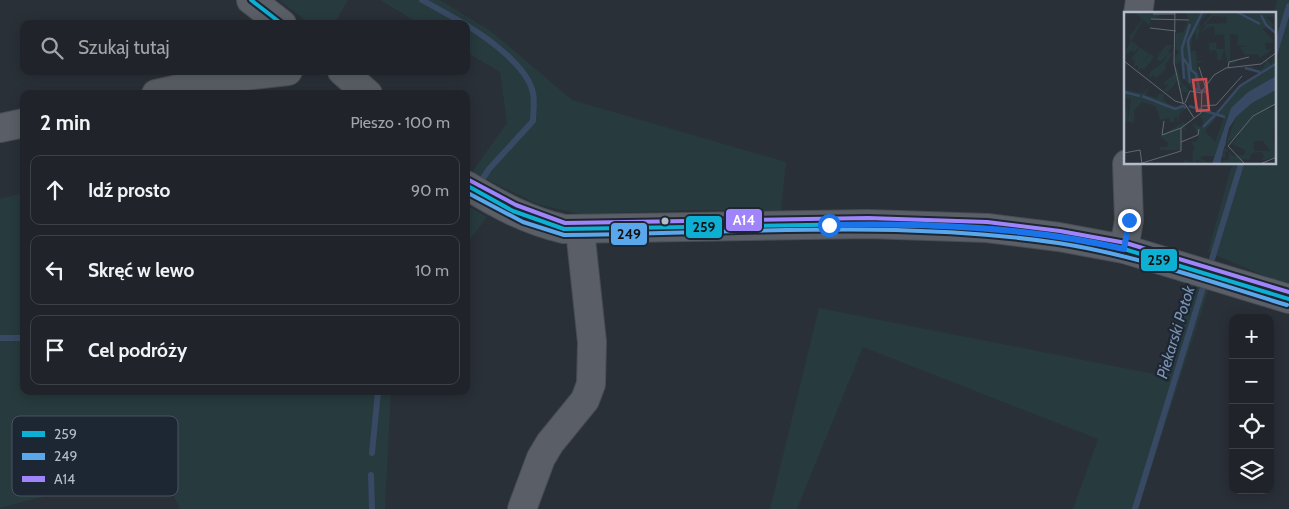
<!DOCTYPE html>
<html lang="pl">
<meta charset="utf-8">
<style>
body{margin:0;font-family:Cabin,sans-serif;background:#282c32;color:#f1f3f6}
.controls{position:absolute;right:15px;bottom:15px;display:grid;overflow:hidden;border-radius:10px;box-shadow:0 2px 12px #0003}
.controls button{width:45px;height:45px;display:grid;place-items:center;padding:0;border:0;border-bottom:1px solid #3d4147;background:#20242a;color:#f1f3f6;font:25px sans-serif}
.stop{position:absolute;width:15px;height:15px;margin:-11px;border:4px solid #1a73e8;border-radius:50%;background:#fff}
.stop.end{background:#1a73e8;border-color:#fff;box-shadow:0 1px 5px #0008}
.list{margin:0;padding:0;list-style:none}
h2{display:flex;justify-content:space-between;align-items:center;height:65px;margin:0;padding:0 20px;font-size:21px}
h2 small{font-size:16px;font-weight:400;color:#a2a4a8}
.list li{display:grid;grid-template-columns:32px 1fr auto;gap:15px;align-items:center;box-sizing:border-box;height:70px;margin:0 10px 10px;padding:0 10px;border:1px solid #3d4147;border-radius:10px}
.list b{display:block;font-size:19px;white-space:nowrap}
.list em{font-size:16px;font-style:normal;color:#a2a4a8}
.icon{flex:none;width:28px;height:28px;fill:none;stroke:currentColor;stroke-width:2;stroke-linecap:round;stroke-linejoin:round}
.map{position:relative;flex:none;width:1289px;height:509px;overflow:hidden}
.search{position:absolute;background:#20242a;box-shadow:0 2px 12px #0003;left:20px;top:20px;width:450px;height:55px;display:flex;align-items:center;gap:12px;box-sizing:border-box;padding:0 18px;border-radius:10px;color:#a2a4a8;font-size:19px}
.panel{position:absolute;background:#20242a;box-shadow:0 2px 12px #0003;left:20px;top:90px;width:450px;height:305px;border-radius:10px}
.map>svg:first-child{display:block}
</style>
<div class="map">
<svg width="1289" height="509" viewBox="0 0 1289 509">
<rect width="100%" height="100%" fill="#2a3038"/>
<!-- green -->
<path fill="#273a3e" d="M279 0H348L334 24H310Z
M380 0H440L492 32 572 100 786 162 781 210H693L580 214 537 204 472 172 507 123 500 72 466 52V24H420Z
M1277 0H1289V286L1208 252 1232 164H1275L1274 14Z
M24 193V391H391L385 509H180L160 466 0 508V199Z
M466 205 487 217 466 245Z
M1187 280 1210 285 1138 509H1073L1098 439 863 347 797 509H770L819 308 1159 375Z"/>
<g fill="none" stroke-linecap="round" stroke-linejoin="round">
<!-- stream -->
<path stroke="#384963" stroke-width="6" d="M422 0 465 24
M466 25C488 38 528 67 533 93 535 102 533 112 533 121L489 169 478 186
M1275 52 1289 6
M1209 269 1241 164
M0 338H24
M372 453 378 391
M371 475 372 509
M1135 509 1205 281"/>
<!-- minor casing -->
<g stroke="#484c53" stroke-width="30">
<path id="minor" d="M251 0 282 24
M1138 14 1140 0
M342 71 368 94
M156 94 227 78 288 71
M0 128 24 123
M466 185C497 204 528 221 564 229L868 224 987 228 1059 237 1124 249 1289 299
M1124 249 1129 220 1127 164
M522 509 541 458 550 443 585 400 591 384 592 342 580 230"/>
</g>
<!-- minor -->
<use href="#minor" stroke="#5a5e66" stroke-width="28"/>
<!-- bus-1 casing -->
<g stroke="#1d2633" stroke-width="8">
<path id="bus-1" d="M251 0 282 24
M466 185 513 211 564 229 868 224 987 228 1059 237 1124 249 1289 299"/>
</g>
<!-- bus-2 casing -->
<g stroke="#1d2633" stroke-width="8">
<path id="bus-2" d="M466 192 523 222 564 235C725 234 898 219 1058 243 1136 255 1211 282 1287 305"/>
</g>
<!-- bus-3 casing -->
<g stroke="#1d2633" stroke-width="8">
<path id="bus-3" d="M469 180 516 205 565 223 868 218 987 222 1060 231 1126 243 1289 292"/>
</g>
<!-- bus-1 -->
<use href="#bus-1" stroke="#0dafd3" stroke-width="4"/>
<!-- bus-2 -->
<use href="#bus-2" stroke="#5aa8eb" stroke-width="4"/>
<!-- bus-3 -->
<use href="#bus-3" stroke="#9f84fb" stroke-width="4"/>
</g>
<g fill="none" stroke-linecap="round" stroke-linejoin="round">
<!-- route -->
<path stroke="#1a73e8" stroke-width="6" d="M829 225C928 223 1028 227 1124 249L1129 220"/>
</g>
<!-- markers -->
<circle fill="#b4bcc9" stroke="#1d2633" stroke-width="2" cx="665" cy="221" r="4.5"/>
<g text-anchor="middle" stroke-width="4.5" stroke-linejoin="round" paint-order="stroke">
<!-- water labels -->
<g font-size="16" font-style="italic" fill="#7c92b1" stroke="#1d2633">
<text transform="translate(1175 332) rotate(-73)" y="6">Piekarski Potok</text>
</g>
</g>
<!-- overview -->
<g transform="translate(1124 12)">
<rect width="152" height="152" fill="#2a3038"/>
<path d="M10 0H28L36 2 35 5 27 7 25 13 19 8 7 29 15 34 9 42V38L0 43 7 28 5 26 18 7ZM52 0H85L77 8 75 17 87 3 85 0H152V5H142L150 13 148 15 152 23 143 14 139 17 150 30 141 31 142 38 149 37 136 46 133 42 121 43 116 35 124 34 113 33V36L114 23 106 22V50L112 49 110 52 104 51 100 37 97 48H94L92 38 85 39 84 18 85 31 92 30 93 37H101L100 23 105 22 91 23 90 14 83 16 77 23 82 12 102 11 103 5 89 4 77 16 72 31V20L68 24 67 39H72L73 49H81L73 51V57L78 69 75 75 78 78 69 77 59 66 56 49 52 53 50 47 55 39 51 37 52 21 59 20 65 7 61 1ZM42 33H48L44 42 50 40 41 53 43 56 32 66 29 63 25 67 26 60 38 51 44 42 37 50 32 47ZM16 35 25 42 16 53 26 42 30 45 20 58 17 56 14 59V53L9 56 11 48 7 47ZM148 43 150 52 152 51V64L124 80 107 96 88 152 90 144H78L76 146 86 152 73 148 70 152H59L60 148 68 151 69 148V142L60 138 68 141 71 135 67 130H72L75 124 68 111 76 115 80 113 76 104 80 101 75 103 79 96 93 102 116 74 136 61 115 55H128L133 60 140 55 142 48 148 53ZM93 105 100 106 91 130 81 119ZM53 54 58 71 65 78 63 81 54 78 59 74 54 72 55 64 50 74 43 80 46 83 40 78 44 73 39 72 51 61ZM20 68 18 82 25 74 22 83 33 86 35 82H40L39 87 44 92 62 96 55 103V110L52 103 50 110H46L45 106 37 108 31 94 18 90 10 98V111L2 109 0 117 1 101 3 93 4 108 7 87 2 86 0 94V77L17 81ZM152 78V93L143 98H152L149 125 152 145 137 149 140 145 138 140 128 141 125 148 119 147 116 152H96L97 147 99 151V148H105V139L101 140V146L98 145 101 135 109 144 120 143 121 138 108 132 116 122 102 132 112 105 128 91ZM130 129H139L146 139H130ZM60 110 62 119 58 116 57 138H36V135H43L44 131 36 124Z" fill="#273a3e" fill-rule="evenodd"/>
<path d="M152 64V78L128 91 112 105 105 116 96 152H88L107 96 124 80Z" fill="#384963"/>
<path fill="none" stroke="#384963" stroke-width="2.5" d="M113 0 136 12M137 3 142 13 153 22M59 46 64 53 66 71M121 56 136 60M60 67 58 36 66 12M72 77 81 80 83 74M75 77 72 62 67 58 64 29 78 1M0 80 16 84M18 84 51 97 59 94 62 96M65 94 101 105M93 101 116 74 153 51M79 115 91 103M100 134 103 113 112 97 153 68"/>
<path fill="none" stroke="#616872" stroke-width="1" d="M51 0 50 51 59 91M29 2H51M27 7 65 8M26 16 52 19M0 49 51 89 61 92 70 106M75 55 81 74M104 56 105 50 125 45M61 91 66 79 78 81M78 94 92 93 118 64M40 109 38 123 57 116M57 130 74 123 75 117M0 141 16 138 18 152M15 152 57 139V116L77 101 78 79 90 63 102 56 137 52 153 40M121 152 104 134 129 104 153 91M136 152 153 145"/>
<path fill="#ce4d50" fill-opacity="0.15" stroke="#ce4d50" stroke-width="2.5" d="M82 67 85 98 73 99 69 68Z"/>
<rect width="152" height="152" fill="none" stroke="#b4bcc9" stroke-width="2.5"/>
</g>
<!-- legend -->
<rect x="12" y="416" width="166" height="80" rx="8" fill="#1d2633" stroke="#4a5360" stroke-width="1"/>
<rect x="22" y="431" width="23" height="6" fill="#0dafd3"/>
<rect x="22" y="453" width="23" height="7" fill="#5aa8eb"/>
<rect x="22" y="476" width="23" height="6" fill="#9f84fb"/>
<g font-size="14" fill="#b4bcc9">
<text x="54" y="439">259</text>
<text x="54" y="461">249</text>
<text x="54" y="484">A14</text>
</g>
<g stroke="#1d2633" stroke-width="2">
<rect x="725" y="208" width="38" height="24" rx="5" fill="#9f84fb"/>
<rect x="685" y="215" width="38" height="24" rx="5" fill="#0dafd3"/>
<rect x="610" y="222" width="38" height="24" rx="5" fill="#5aa8eb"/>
<rect x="1140" y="248" width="38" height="24" rx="5" fill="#0dafd3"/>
</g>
<g font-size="14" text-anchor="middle" font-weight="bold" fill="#fff">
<text x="744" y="225">A14</text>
</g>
<g font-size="14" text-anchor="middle" font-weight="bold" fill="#111">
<text x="704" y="232">259</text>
<text x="629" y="239">249</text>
<text x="1159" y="265">259</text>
</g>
</svg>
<div class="controls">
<button>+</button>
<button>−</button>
<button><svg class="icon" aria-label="locate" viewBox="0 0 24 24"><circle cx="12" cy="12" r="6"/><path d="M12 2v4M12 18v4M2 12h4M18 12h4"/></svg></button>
<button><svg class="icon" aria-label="layers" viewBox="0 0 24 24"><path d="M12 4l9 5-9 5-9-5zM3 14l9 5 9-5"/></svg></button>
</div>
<div class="stop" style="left:829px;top:225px"></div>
<div class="stop end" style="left:1129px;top:220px"></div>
<div class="search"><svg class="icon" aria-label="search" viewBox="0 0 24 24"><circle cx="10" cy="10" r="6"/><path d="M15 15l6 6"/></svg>Szukaj tutaj</div>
<section class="panel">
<h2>2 min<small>Pieszo · 100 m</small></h2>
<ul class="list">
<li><svg class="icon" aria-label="ahead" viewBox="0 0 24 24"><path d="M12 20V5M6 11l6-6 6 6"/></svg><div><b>Idź prosto</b></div><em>90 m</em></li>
<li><svg class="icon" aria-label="left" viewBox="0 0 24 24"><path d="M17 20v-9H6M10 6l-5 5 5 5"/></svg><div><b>Skręć w lewo</b></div><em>10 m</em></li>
<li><svg class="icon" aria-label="arrive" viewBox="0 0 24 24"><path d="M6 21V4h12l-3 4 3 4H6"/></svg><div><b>Cel podróży</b></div></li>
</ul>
</section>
</div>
